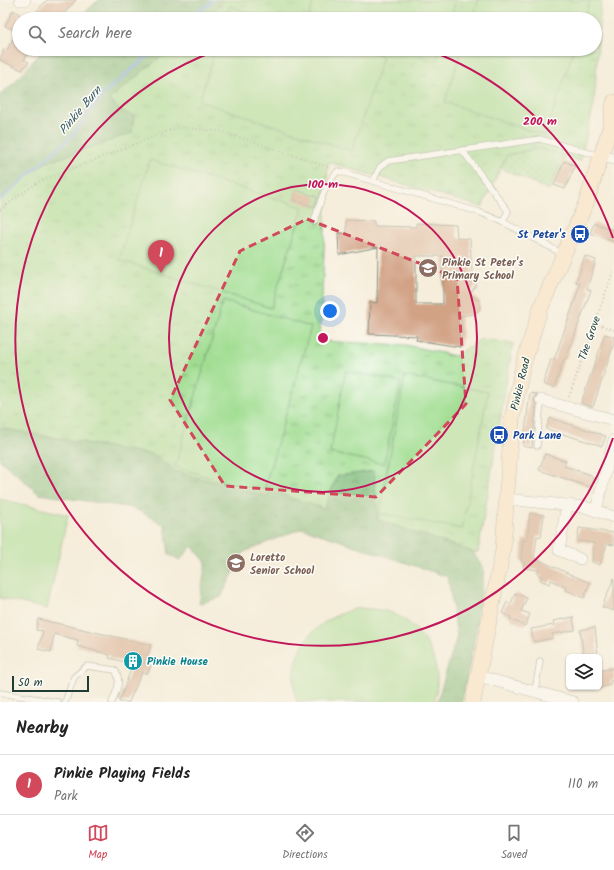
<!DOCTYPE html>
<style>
body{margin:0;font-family:Kalam,sans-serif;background:#f2f2f2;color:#222}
.controls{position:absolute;right:12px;bottom:12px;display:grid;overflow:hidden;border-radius:6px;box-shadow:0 1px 3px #0004}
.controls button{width:36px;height:36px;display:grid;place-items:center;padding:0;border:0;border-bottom:1px solid #e0e0e0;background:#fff;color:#222;font:20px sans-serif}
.scale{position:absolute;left:12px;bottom:10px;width:77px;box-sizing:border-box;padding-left:4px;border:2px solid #1f3d34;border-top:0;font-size:11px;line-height:14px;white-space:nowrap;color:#1f3d34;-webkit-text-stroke:3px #fdfcf7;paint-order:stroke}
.you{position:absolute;left:330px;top:311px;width:14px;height:14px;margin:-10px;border:3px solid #fff;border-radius:50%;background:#1a73e8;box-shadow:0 0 0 6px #1a73e833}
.badge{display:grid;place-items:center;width:26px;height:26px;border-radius:50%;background:#d1495b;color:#fff;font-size:13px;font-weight:700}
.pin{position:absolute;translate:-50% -33px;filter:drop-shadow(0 1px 2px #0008)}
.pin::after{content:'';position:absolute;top:21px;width:14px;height:12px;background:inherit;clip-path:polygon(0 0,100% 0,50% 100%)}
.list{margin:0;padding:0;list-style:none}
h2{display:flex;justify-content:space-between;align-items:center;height:52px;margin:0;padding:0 16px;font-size:17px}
h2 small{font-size:13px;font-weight:400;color:#767676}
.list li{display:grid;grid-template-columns:26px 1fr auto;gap:12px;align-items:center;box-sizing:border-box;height:60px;padding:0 16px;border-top:1px solid #e0e0e0}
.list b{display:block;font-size:15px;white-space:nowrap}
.list p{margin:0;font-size:13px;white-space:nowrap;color:#767676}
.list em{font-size:13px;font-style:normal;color:#767676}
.icon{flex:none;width:22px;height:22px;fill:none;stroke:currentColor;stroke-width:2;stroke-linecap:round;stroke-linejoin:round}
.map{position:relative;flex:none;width:614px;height:702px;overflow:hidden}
.search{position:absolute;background:#fff;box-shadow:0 1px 3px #0004;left:12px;right:12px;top:12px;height:44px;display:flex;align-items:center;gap:10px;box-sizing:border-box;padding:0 14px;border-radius:22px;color:#767676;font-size:15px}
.sheet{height:112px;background:#fff}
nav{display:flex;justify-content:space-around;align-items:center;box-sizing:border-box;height:56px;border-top:1px solid #e0e0e0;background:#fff;font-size:11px;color:#767676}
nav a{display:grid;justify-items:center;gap:2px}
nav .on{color:#d1495b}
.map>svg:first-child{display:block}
</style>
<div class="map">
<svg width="614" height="702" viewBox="0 0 614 702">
<defs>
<pattern id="grass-tufts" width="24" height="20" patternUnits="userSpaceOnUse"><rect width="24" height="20" fill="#a0dd91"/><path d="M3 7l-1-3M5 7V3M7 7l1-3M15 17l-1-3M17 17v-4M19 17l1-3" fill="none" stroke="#82b477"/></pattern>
<pattern id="forest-crowns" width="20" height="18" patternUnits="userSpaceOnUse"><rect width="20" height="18" fill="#80bc7b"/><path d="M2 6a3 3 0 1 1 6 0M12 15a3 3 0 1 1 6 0" fill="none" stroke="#689a66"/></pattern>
<pattern id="garden-dots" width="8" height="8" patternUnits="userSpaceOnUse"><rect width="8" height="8" fill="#a0dd91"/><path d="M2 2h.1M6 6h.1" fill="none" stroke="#82b477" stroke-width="1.8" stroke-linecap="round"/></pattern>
</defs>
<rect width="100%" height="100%" fill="#fdfcf7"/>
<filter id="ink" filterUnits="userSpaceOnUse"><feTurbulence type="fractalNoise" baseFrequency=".025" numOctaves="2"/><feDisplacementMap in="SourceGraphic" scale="8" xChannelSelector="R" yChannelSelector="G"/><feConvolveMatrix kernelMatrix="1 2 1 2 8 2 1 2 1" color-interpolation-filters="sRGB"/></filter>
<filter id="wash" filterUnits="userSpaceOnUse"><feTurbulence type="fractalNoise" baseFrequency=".012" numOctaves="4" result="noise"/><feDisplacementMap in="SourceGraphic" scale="16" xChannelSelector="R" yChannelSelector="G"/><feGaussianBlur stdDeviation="0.9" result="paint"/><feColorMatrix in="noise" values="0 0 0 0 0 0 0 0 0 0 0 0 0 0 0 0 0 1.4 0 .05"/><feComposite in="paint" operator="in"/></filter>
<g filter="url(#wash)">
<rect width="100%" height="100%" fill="#f6edda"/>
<!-- grass -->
<path fill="url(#grass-tufts)" stroke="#608d62" d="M99 0H601L594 105 580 161 538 148 507 155 482 207 328 162 320 341 406 345 455 356 481 339 513 343 478 552 464 554 0 431V95L15 82 44 49H595V19H77Z"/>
<!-- forest -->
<path fill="url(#forest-crowns)" stroke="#507c58" d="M99 0H224L207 19H77Z
M44 49H170L109 99 120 110 134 116 132 133 45 163 0 198V95L15 82Z
M0 428 155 455 175 471 265 496 271 491 324 509 337 476 374 471 378 520 473 552 484 570 476 631 462 702H437L457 636 448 577 302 528 244 552 221 597 199 604 206 562 192 546 180 560 169 555 165 525 133 508 39 494 0 460Z"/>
<!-- garden -->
<path fill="url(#garden-dots)" stroke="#608d62" d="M538 148 565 156 549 190 501 168 507 155Z"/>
<!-- pitch -->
<path fill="#a0dd91" stroke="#608d62" d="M314 0H456L450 19H308Z
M479 0H590L584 19H472Z
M230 6 269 19H225Z
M216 49H362L383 56 352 151 199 101Z
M398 49H440L436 61Z
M462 49H574L545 136 445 102Z
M150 160 303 207 271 308 119 260Z
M223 301 311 327 263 493 175 467Z
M346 371 401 382 384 464 330 453Z
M405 376 488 392 462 529 379 513Z
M0 499 68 515 47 609 0 598Z
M359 608C370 609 381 609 392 613 426 627 445 667 434 702H297C283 654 313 618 359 608Z"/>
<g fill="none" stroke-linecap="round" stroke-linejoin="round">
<!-- stream -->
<path stroke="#73a6df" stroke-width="3" d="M191 19 213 0
M0 200 73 135 103 94 156 49"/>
</g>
<g id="blocks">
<!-- building -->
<path fill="#d2a285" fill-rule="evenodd" d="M47 0H76L59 19H29Z
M13 10 19 13V49L28 52 24 60 29 62 22 70 0 60 4 49 7 50 17 31 5 26Z
M564 161 575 166 565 189 554 185Z
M296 190 317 197 314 207 293 200Z
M346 220 374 221V226L416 227V223L456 225 457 238 470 239 472 274 476 277V285L470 294 480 301V309L475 314 460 316 463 332 460 347 416 340 417 336 369 334 370 302 377 303 378 247 339 255 338 233H346ZM416 256H443V304H416Z
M594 223 614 230V242L590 233Z
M585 256 596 260 587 289 591 290 566 359H564L554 388 543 384 551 359 554 360 576 297 580 283 576 282Z
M605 334 614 337V343L593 407 581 403Z
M530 393 537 394 534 399 536 405 532 448 523 446Z
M550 418 606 436 602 446 546 429Z
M545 454 566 461 564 466 591 475 593 477 590 487 539 470Z
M530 513 544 515 541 537 537 536 534 558 590 583 584 598 566 590 567 588 551 580 549 584 540 580 542 576 537 574 539 570 523 568 524 562H521L523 540H527Z
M579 528 614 533V545L607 544 600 565 592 562 594 543 577 541Z
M614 578V611L602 607Z
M515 593 527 598 521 611 530 614 525 626 510 619 511 617 502 613 507 602 511 604Z
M573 617 575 630 552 634 553 638 534 642 531 629 554 625 553 621Z
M38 619 151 645 144 664 151 666 147 674 142 672 129 702H119L133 664 109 658 110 655 77 646 78 640 54 634 51 652 38 649 43 631 36 630Z
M595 627 598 657H584L580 630Z
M614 668V680L610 681 611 685 599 688V671Z"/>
</g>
</g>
<g filter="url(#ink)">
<use href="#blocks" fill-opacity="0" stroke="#8a9587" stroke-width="1"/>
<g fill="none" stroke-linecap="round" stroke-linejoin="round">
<!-- service casing -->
<g stroke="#8a9587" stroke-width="7">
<path id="service" d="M462 150 508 211 503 222
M373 181 380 167 388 161 540 139 600 156
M314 222C320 203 324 185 338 171L479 212 503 222 563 254
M537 446 541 400
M535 691 540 661
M0 693 58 702
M65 702 74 677 87 666 115 670C122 681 117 690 112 702"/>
</g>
<!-- minor casing -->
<g stroke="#8a9587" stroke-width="12">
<path id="minor" d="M20 0H25
M602 156 614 159
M541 400 614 420
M506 499 585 507 614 517
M567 505 559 550 580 559
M596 510 614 440
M478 676 573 702"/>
</g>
<!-- secondary casing -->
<g stroke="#8a9587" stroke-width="16">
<path id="secondary" d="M473 702 503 550 512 419 523 365 541 307 586 203 610 128 614 102"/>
</g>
<!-- path -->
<path stroke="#8a9587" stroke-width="2" stroke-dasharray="1 3" stroke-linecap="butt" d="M0 210 38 182 179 127 224 132 331 168
M594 323 614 330
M569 397 614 269"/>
<!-- service -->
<use href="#service" stroke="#fff" stroke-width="5.5"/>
<!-- minor -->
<use href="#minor" stroke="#fff" stroke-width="11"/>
<!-- secondary -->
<use href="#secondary" stroke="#ffe4c6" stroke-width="15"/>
</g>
</g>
<!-- marked area -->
<path d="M0 0H614V702H0ZM307 219 457 278 466 404 376 497 225 486 170 400 240 251Z" fill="#f6edda" fill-opacity=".55" fill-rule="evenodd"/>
<path fill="none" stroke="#d1495b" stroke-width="3" stroke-dasharray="8 5" stroke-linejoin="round" d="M307 219 457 278 466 404 376 497 225 486 170 400 240 251Z"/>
<!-- distance rings -->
<g fill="none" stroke="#c2185b" stroke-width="2">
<circle cx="323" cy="338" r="154"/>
<path d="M613 438A307 307 0 1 1 218 50M428 50A307 307 0 0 1 613 238"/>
</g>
<!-- icons -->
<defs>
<g id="bus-disc" transform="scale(1)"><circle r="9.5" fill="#1a4fb4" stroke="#fdfcf7"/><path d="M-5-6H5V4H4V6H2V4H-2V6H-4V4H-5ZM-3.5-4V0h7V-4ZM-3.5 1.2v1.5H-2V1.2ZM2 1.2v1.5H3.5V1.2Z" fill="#fff"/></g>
<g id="school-disc" transform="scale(1)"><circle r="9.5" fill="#8d6e63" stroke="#fdfcf7"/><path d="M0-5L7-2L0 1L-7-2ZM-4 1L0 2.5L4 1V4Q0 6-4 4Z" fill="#fff"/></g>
<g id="building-disc" transform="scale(1)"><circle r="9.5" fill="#0f9aa8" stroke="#fdfcf7"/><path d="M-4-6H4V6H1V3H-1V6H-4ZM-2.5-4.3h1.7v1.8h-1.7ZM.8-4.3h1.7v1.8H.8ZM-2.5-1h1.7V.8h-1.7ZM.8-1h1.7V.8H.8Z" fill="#fff"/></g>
</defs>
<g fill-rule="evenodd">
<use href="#bus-disc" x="580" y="234"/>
<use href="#school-disc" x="428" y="268"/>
<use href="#bus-disc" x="499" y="435"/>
<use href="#school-disc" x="236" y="563"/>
<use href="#building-disc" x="133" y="661"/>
</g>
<g text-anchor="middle" stroke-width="3" stroke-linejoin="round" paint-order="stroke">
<!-- transit labels -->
<g font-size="11" font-weight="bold" fill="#164399" stroke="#fdfcf7" text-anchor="end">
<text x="566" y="238">St Peter's</text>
<text x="513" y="439" text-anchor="start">Park Lane</text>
</g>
<!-- education labels -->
<g font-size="11" font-weight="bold" fill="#785e54" stroke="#fdfcf7" text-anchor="start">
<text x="442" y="266">Pinkie St Peter's<tspan x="442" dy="13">Primary School</tspan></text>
<text x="250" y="561">Loretto<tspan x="250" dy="13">Senior School</tspan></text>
</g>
<!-- street labels -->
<g font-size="11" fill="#1f3d34" stroke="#fdfcf7">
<text transform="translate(589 338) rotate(-71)" y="4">The Grove</text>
<text transform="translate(520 384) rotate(-77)" y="4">Pinkie Road</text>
</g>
<!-- culture labels -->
<g font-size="11" font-weight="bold" fill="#0d838f" stroke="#fdfcf7" text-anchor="start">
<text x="147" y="665">Pinkie House</text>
</g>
<!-- water labels -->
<g font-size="12" font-style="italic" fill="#385c67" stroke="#fdfcf7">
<text transform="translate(80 110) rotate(-50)" y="4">Pinkie Burn</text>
</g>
</g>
<circle cx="323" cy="338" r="6" fill="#c2185b" stroke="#fdfcf7" stroke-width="2"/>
<g font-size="12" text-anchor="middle" font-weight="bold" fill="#c2185b" stroke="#fdfcf7" stroke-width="3" stroke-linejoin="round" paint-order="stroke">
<text x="540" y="125">200 m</text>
<text x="323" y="188">100 m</text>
</g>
</svg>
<div class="controls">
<button><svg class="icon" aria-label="layers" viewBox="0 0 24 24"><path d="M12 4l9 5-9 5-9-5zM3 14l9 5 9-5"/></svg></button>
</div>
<div class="scale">50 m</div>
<div class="you"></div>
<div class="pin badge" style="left:161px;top:273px">1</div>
<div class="search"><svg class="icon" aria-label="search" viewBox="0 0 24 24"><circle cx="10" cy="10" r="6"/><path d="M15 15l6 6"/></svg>Search here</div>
</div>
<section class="sheet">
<h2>Nearby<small></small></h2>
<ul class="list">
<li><span class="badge">1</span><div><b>Pinkie Playing Fields</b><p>Park</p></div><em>110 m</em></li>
</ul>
</section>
<nav>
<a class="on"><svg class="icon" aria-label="map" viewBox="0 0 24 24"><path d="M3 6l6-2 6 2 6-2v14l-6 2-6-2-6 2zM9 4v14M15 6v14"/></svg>Map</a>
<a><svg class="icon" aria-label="directions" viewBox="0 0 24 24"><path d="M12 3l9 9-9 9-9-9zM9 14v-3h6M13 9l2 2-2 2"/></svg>Directions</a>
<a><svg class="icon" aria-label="saved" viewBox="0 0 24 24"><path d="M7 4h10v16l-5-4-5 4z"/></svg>Saved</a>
</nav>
